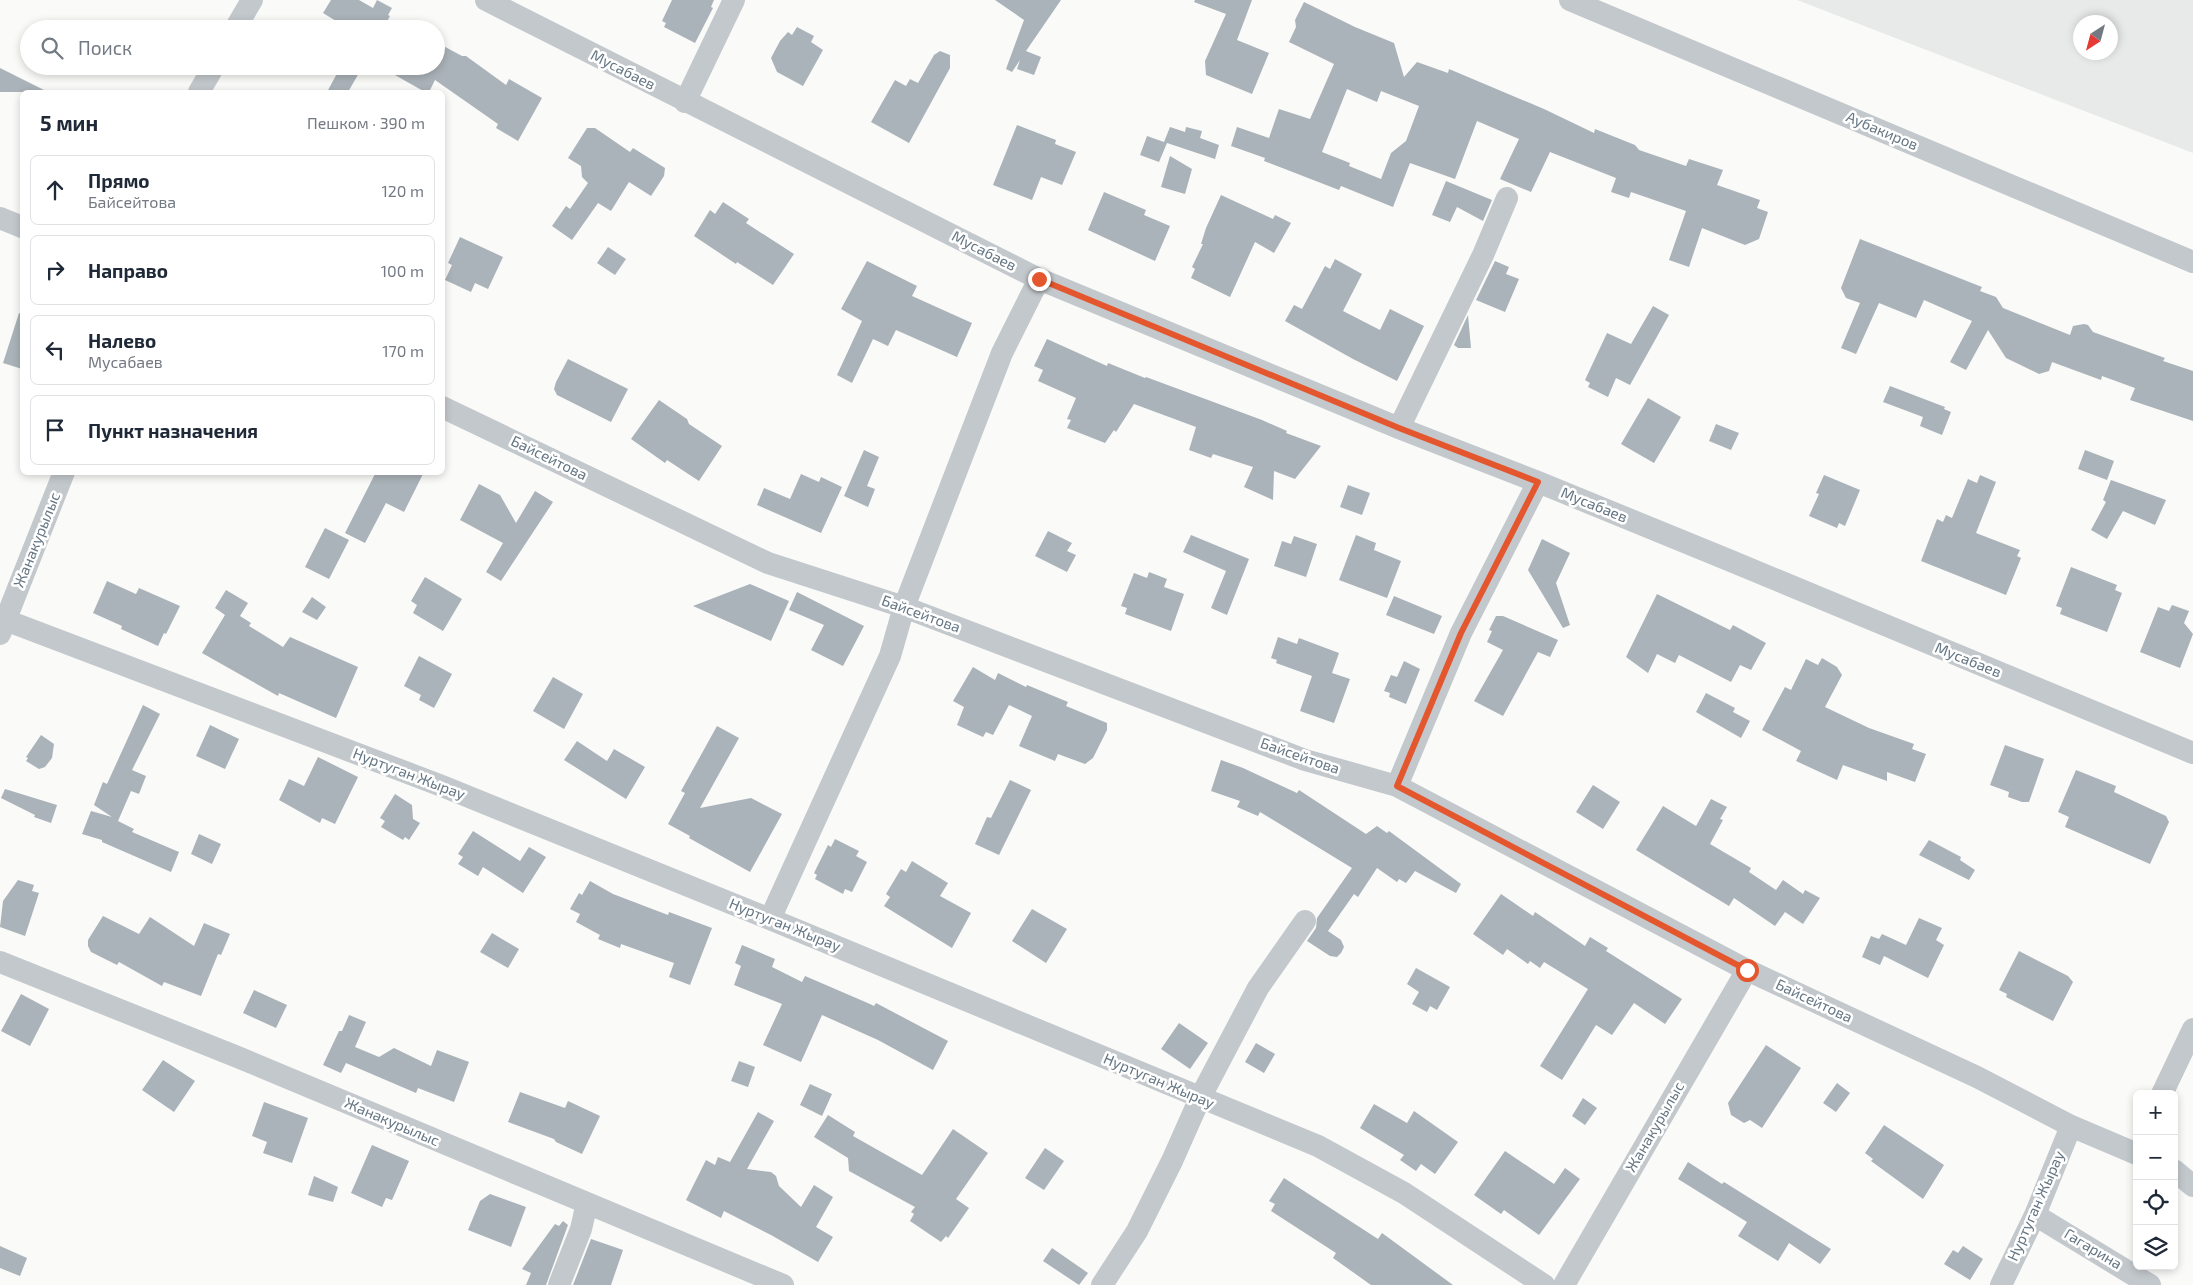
<!DOCTYPE html>
<html lang="ru">
<meta charset="utf-8">
<style>
body{margin:0;font-family:"Exo 2",sans-serif;background:#f2f2f3;color:#1f2937}
.controls{position:absolute;right:15px;bottom:15px;display:grid;overflow:hidden;border-radius:8px;box-shadow:0 2px 8px #0003}
.controls button{width:45px;height:45px;display:grid;place-items:center;padding:0;border:0;border-bottom:1px solid #e0e1e3;background:#fff;color:#1f2937;font:25px sans-serif}
.compass{position:absolute;left:2073px;top:15px;width:45px;height:45px;border-radius:50%;background:#fff;box-shadow:0 2px 8px #0003;rotate:216deg}
.stop{position:absolute;width:15px;height:15px;margin:-11px;border:4px solid #e4572e;border-radius:50%;background:#fff}
.stop.end{background:#e4572e;border-color:#fff;box-shadow:0 1px 5px #0008}
.list{margin:0;padding:0;list-style:none}
h2{display:flex;justify-content:space-between;align-items:center;height:65px;margin:0;padding:0 20px;font-size:21px}
h2 small{font-size:16px;font-weight:400;color:#747a83}
.list li{display:grid;grid-template-columns:32px 1fr auto;gap:15px;align-items:center;box-sizing:border-box;height:70px;margin:0 10px 10px;padding:0 10px;border:1px solid #e0e1e3;border-radius:8px}
.list b{display:block;font-size:19px;white-space:nowrap}
.list p{margin:0;font-size:16px;white-space:nowrap;color:#747a83}
.list em{font-size:16px;font-style:normal;color:#747a83}
.icon{flex:none;width:28px;height:28px;fill:none;stroke:currentColor;stroke-width:2;stroke-linecap:round;stroke-linejoin:round}
.map{position:relative;flex:none;width:2193px;height:1285px;overflow:hidden}
.search{position:absolute;background:#fff;box-shadow:0 2px 8px #0003;left:20px;top:20px;width:425px;height:55px;display:flex;align-items:center;gap:12px;box-sizing:border-box;padding:0 18px;border-radius:28px;color:#747a83;font-size:19px}
.panel{position:absolute;background:#fff;box-shadow:0 2px 8px #0003;left:20px;top:90px;width:425px;height:385px;border-radius:8px}
.map>svg:first-child{display:block}
</style>
<div class="map">
<svg width="2193" height="1285" viewBox="0 0 2193 1285">
<rect width="100%" height="100%" fill="#fafaf8"/>
<!-- built -->
<path fill="#e8e9e9" fill-rule="evenodd" d="M1797 0H2193V153ZM2080 22H2110V52H2080Z"/>
<!-- building -->
<path fill="#aab3b9" fill-rule="evenodd" d="M331 0H359L373 8 377 0 392 8 388 15 390 16 383 29H349L323 13Z
M672 0H714L711 7 713 8 695 43 664 27 666 23 662 21Z
M995 0H1061L1026 51 1041 57 1034 75 1017 69 1020 60 1012 72 1006 69 1024 20Z
M1195 0H1252L1237 40 1269 53 1252 94 1206 75 1205 61 1226 14 1194 2Z
M1304 2 1355 27 1394 43 1404 77 1417 62 1448 73 1449 69 1544 109 1594 133 1595 129 1635 145 1639 150 1686 166 1689 159 1723 170 1717 185 1760 200 1757 208 1768 212 1759 239 1745 245 1702 228 1689 267 1669 260 1686 211 1631 192 1629 198 1611 192 1616 178 1550 152 1531 192 1500 179 1519 139 1477 121 1455 179 1410 163 1393 207 1341 186 1339 190 1264 161 1265 158 1231 146 1237 127 1269 138 1279 109 1310 119 1334 64 1289 42 1296 27 1295 20ZM1347 89 1377 102 1381 91 1419 106 1406 141 1391 153 1381 179 1349 166 1350 163 1322 152Z
M797 27 814 36 811 42 823 50 803 86 777 72 771 58 780 41 788 32 792 35Z
M436 42 462 56H466L506 85 509 79 542 98 518 141 496 128 498 124 435 80 429 92H425L379 66H436Z
M940 51 950 55V68L909 143 871 122 895 80 906 86 910 79 918 83 934 55Z
M341 66H363L348 92H327Z
M0 68 48 92H0Z
M1017 125 1056 140 1055 144 1076 152 1062 185 1041 177 1032 200 993 185Z
M1170 127 1185 132 1186 127 1202 131 1200 138 1219 145 1215 159 1167 143 1159 162 1140 155 1147 136 1164 142Z
M587 128H595L630 152 633 148 665 168 664 176 651 196 629 182 611 211 598 203 572 240 552 226 566 206 570 209 588 183 582 177 581 166 568 158Z
M1170 156 1192 169 1185 194 1161 187Z
M1446 181 1492 200 1483 221 1457 207 1450 222 1432 215Z
M1104 192 1146 210 1144 215 1170 226 1155 261 1088 230Z
M1221 195 1273 219 1275 215 1291 223 1274 253 1255 242 1230 297 1191 278 1195 269 1192 267 1203 244H1201L1206 228Z
M723 202 749 219 746 223 794 254 773 285 737 262 736 264 694 236 710 210 715 214Z
M460 237 503 257 488 289 475 283 471 292 445 280 452 265 448 263Z
M1860 239 1982 287 1980 291 1996 297 2003 308 2070 335 2073 326 2084 324 2088 325 2093 332 2165 358 2163 361 2193 371V421L2130 400 2135 388 2102 376 2101 380 2052 362 2049 371 2039 374 2006 358 1988 330 1966 370 1950 362 1972 321 1924 300 1916 318 1879 303 1856 354 1841 348 1860 303 1846 298 1841 288Z
M608 247 626 259 615 275 597 263Z
M1335 259 1362 274 1343 311 1380 330 1390 309 1424 326 1397 381 1353 359 1285 321 1294 305 1302 309 1325 266 1330 269Z
M867 261 917 286 912 296 972 323 957 357 896 330 888 346 873 339 852 383 837 375 862 321 841 309Z
M1495 261 1509 267 1506 274 1519 279 1505 312 1476 300Z
M1653 306 1669 315 1630 385 1616 378 1608 397 1588 387 1590 383 1585 380 1607 333 1631 344Z
M19 313 22 314V369L3 363Z
M1468 315 1471 348H1458L1454 345Z
M1047 339 1107 366 1108 363 1145 378 1146 377 1262 420 1287 431 1286 433 1321 446 1295 479 1274 471 1273 500 1244 487 1253 467 1213 454 1211 458 1189 450 1196 427 1134 404 1116 432 1114 430 1105 443 1067 428 1071 420 1067 419 1076 398 1038 381 1043 370 1034 366Z
M568 359 628 389 611 422 557 395 554 389 556 382Z
M1890 386 1945 407 1944 409 1951 412 1942 435 1920 426 1923 417 1883 402Z
M1648 398 1681 417 1654 463 1621 444Z
M659 400 687 419 689 424 722 446 699 481 667 460 665 463 631 439Z
M1716 424 1739 433 1731 450 1709 441Z
M864 450 879 457 867 486 875 489 868 507 844 496Z
M2085 450 2114 461 2107 480 2078 469Z
M376 472H424L404 512 386 503 365 543 345 533Z
M801 474 819 482 821 477 842 487 821 533 757 505 764 488 790 499Z
M1824 475 1860 490 1845 526 1839 523 1837 528 1809 516 1819 494 1816 493Z
M1980 475 1996 482 1976 533 2020 550 2017 556 2021 558 2006 595 1921 561 1937 519 1943 522 1946 515 1952 518 1968 479 1977 483Z
M2111 480 2166 500 2155 525 2123 511 2107 539 2091 530 2106 502 2103 500Z
M479 484 500 495 516 523 535 491 553 502 501 581 486 572 503 543 460 520Z
M1348 485 1370 493 1362 515 1340 507Z
M325 528 349 540 329 579 305 567Z
M1048 531 1072 543 1067 551 1076 555 1067 572 1035 556Z
M1191 535 1249 559 1227 615 1211 608 1226 571 1183 552Z
M1356 535 1376 543 1374 550 1401 561 1387 598 1339 580Z
M1294 536 1317 544 1306 577 1274 566 1282 541 1291 544Z
M1542 539 1570 553 1556 583 1570 625 1563 628 1528 570Z
M2071 567 2117 585 2115 590 2122 593 2107 632 2060 614 2062 608 2056 606Z
M1149 572 1167 579 1164 587 1184 594 1171 631 1125 614 1127 608 1121 606 1134 573 1147 578Z
M425 577 462 599 443 631 413 613 417 605 411 601Z
M107 581 136 594 139 588 180 606 166 634 164 633 158 646 121 629 122 626 93 613Z
M750 584 789 601 771 641 693 606Z
M226 590 248 603 240 616 251 623 249 626 283 647 290 637 358 667 336 718 279 693 278 696 202 653 225 615 215 608Z
M797 592 864 626 843 666 811 650 824 625 789 610Z
M1657 594 1730 630 1733 625 1766 643 1751 670 1740 665 1731 682 1679 655 1675 663 1657 654 1648 673 1626 657Z
M1394 596 1442 616 1434 634 1386 615Z
M312 597 326 607 317 620 302 612Z
M2172 605 2189 611 2184 623 2193 634 2180 668 2140 652 2158 607 2169 611Z
M1496 616H1503L1558 640 1550 657 1538 652 1503 716 1474 701 1503 650 1487 642 1492 631 1489 630Z
M1278 637 1297 644 1299 638 1339 653 1332 673 1350 679 1334 723 1300 711 1312 676 1276 663 1277 660 1271 658Z
M419 656 452 674 434 708 419 700 421 695 404 686Z
M1822 658 1837 667 1842 675 1825 707 1869 728 1914 744 1912 749 1926 754 1915 782 1887 772V781L1843 765 1837 780 1796 761 1801 751 1762 730 1785 687 1791 690 1806 659 1818 665Z
M1404 661 1420 669 1406 704 1389 697 1390 693 1384 691 1391 675 1397 677Z
M973 667 995 680 998 673 1026 687 1027 685 1068 702 1066 706 1107 723V730L1093 758 1085 764 1058 754 1055 761 1019 746 1032 716 1009 705 993 735 986 732 983 737 957 725 964 707 953 701Z
M553 677 583 694 564 729 533 711Z
M1706 693 1735 708 1733 712 1750 721 1741 738 1696 712Z
M143 705 160 714 132 770 146 776 139 794 131 791 118 821 134 829 132 832 179 852 171 872 102 842V840L82 834 91 811 112 817 94 805 103 782 107 784Z
M210 725 239 739 225 769 196 756Z
M717 726 739 738 700 808 751 798 782 814 750 872 689 838 690 836 668 824 685 793 681 791Z
M41 735 54 744 52 758 45 767 39 769 26 761 28 758 26 757Z
M577 741 607 761 614 749 645 767 626 799 564 760Z
M2005 745 2044 759 2029 802H2022L2008 797 2009 792 1990 785Z
M318 757 358 777 335 824 322 818 320 823 279 800 289 779 304 786Z
M1221 760 1243 768 1297 793 1299 790 1366 834 1377 826 1387 833 1389 831 1461 884 1456 893 1415 871 1406 883 1399 879 1397 882 1377 868 1358 897 1354 894 1328 931 1341 940 1344 947 1341 953 1337 957 1330 956 1307 941 1316 928 1317 918 1352 868 1260 812 1258 816 1237 807 1240 801 1211 791Z
M2076 770 2116 786 2114 792 2166 816 2169 822 2150 864 2065 827 2069 817 2058 812Z
M1010 780 1031 790 999 855 975 844 987 817 991 818Z
M1593 785 1620 802 1603 829 1576 812Z
M5 789 57 805 51 823 34 817 35 815 1 798Z
M395 794 412 805 413 819 420 823 409 840 405 837 403 840 381 827 385 821 380 818Z
M1711 799 1727 807 1720 819 1723 820 1710 844 1751 868 1749 872 1776 890 1783 880 1803 894 1805 890 1820 898 1803 924 1785 912 1775 926 1734 898 1729 906 1636 850 1663 806 1696 826Z
M473 831 520 861 529 847 546 857 523 893 483 867 478 876 458 864 463 857 458 854Z
M199 834 221 844 212 864 191 854Z
M835 839 859 851 856 856 867 862 852 892 845 889 843 894 815 879 817 875 814 873 828 845 831 847Z
M1929 840 1961 857 1960 860 1975 870 1969 880 1919 855Z
M912 861 948 883 940 896 971 913 952 948 884 906 890 897 886 894 901 869 906 872Z
M18 880 34 885 32 891 39 893 25 936 0 927 3 901Z
M590 881 613 894 668 915 669 912 712 928 690 985 669 977 674 963 621 944 620 948 598 939 600 935 576 922 580 914 570 909 579 893 582 895Z
M1501 894 1533 916 1535 912 1585 946 1590 937 1608 948 1606 951 1682 999 1665 1024 1634 1003 1612 1035 1596 1025 1562 1080 1540 1066 1588 989 1544 962 1540 968 1530 961 1528 964 1507 949 1503 955 1473 934Z
M1032 909 1067 929 1046 963 1012 941Z
M103 916 139 934 150 917 194 946 204 923 230 934 221 955 218 954 201 996 164 982 162 986 119 962 117 965 91 952 88 946V940Z
M1919 918 1942 928 1936 940 1944 945 1928 978 1884 956 1880 965 1862 957 1871 936 1879 939 1882 934 1906 945Z
M492 933 519 949 508 968 480 952Z
M742 945 775 959 772 967 802 982 805 976 870 1004 874 1006 876 1003 948 1041 933 1070 878 1040 822 1015 801 1062 763 1045 782 1004 734 985 741 966 735 963Z
M2019 951 2068 976 2073 982 2053 1021 2006 997 2007 994 1999 990Z
M1416 968 1450 987 1437 1010 1430 1006 1427 1012 1412 1004 1419 992 1407 984Z
M254 990 287 1005 276 1028 243 1013Z
M21 994 49 1009 30 1046 1 1031Z
M349 1015 366 1022 355 1047 379 1057 394 1048 431 1066 437 1050 469 1062 454 1102 418 1088 416 1093 346 1063 341 1073 323 1065 339 1031H342Z
M1179 1023 1208 1043 1190 1069 1161 1049Z
M1256 1043 1275 1054 1264 1073 1245 1062Z
M1766 1045 1801 1068 1762 1128 1750 1120 1744 1123 1731 1115 1728 1103Z
M163 1060 195 1081 174 1112 142 1090Z
M739 1061 755 1067 748 1087 731 1081Z
M1837 1083 1850 1093 1836 1112 1823 1103Z
M810 1084 832 1094 822 1116 800 1105Z
M520 1092 565 1108 568 1101 600 1116 582 1154 556 1142 554 1139 508 1122Z
M1583 1098 1597 1108 1585 1125 1572 1116Z
M264 1102 308 1118 292 1163 263 1153 267 1142 252 1136Z
M1374 1104 1407 1123 1414 1111 1458 1142 1435 1174 1421 1164 1416 1171 1400 1160 1404 1155 1360 1128Z
M758 1112 774 1121 747 1169 771 1172 776 1176 779 1186 801 1207 814 1185 833 1197 816 1227 833 1237 818 1262 771 1235 724 1211 721 1218 686 1200 706 1160 715 1165 718 1157 730 1162Z
M828 1115 855 1132 853 1136 922 1175 953 1129 988 1153 956 1199 969 1208 948 1238 946 1236 941 1242 910 1221 914 1214 911 1212 915 1207 849 1171 848 1158 814 1137Z
M1884 1125 1944 1165 1923 1199 1871 1161 1873 1159 1865 1153Z
M372 1145 409 1161 392 1200 386 1198 382 1207 351 1193Z
M1045 1148 1064 1161 1044 1190 1025 1178Z
M1505 1151 1554 1184 1565 1168 1580 1179 1539 1235 1504 1210 1501 1214 1474 1195Z
M1688 1162 1722 1184 1724 1182 1831 1249 1820 1264 1789 1243 1778 1261 1738 1236 1747 1222 1678 1179Z
M314 1176 338 1187 333 1202 308 1195Z
M1284 1178 1378 1239 1382 1233 1453 1285H1371L1333 1258 1336 1253 1271 1211 1275 1204 1269 1201Z
M490 1194 526 1207 511 1247 468 1230 480 1201Z
M563 1221 568 1225 546 1285H526L531 1273 522 1269 555 1224 559 1226Z
M591 1239 623 1250 611 1285H573Z
M0 1246 27 1258 20 1276 0 1268Z
M1963 1246 1983 1259 1970 1280 1944 1264 1953 1250 1958 1253Z
M1052 1248 1088 1273 1079 1285 1043 1261Z"/>
<g fill="none" stroke-linecap="round" stroke-linejoin="round">
<!-- street -->
<path stroke="#c3c8cc" stroke-width="22" d="M486 0 1039 279 1399 428 1538 482 1731 561 2193 753
M1570 0 2193 262
M235 29 252 0
M199 92 214 66
M685 102 734 0
M0 218 22 227
M442 407 768 563 904 607 1305 760 1397 786 1747 970 1977 1077 2071 1126 2137 1154
M1399 428 1483 255 1507 198
M0 618 442 786 770 919 1318 1146 1404 1193 1544 1285
M0 634 64 472
M1397 786 1461 633 1538 482
M770 919 890 656 904 607 1002 353 1039 279
M0 962 240 1058 783 1285
M2162 1094 2193 1029
M2174 1170 2193 1186
M2035 1215 2150 1285
M559 1285 581 1229 587 1203
M1102 1285 1137 1231 1172 1161 1200 1098 1258 988 1305 921
M1564 1285 1747 970
M2001 1285 2035 1215 2071 1126"/>
</g>
<g fill="none" stroke-linecap="round" stroke-linejoin="round">
<!-- route -->
<path stroke="#e4572e" stroke-width="6" d="M1039 279 1399 428 1538 482 1461 633 1397 786 1747 970"/>
</g>
<g text-anchor="middle" stroke-width="5" stroke-linejoin="round" paint-order="stroke">
<!-- street labels -->
<g font-size="15" fill="#657683" stroke="#fff">
<text transform="translate(623 70) rotate(27)" y="5">Мусабаев</text>
<text transform="translate(1882 131) rotate(23)" y="5">Аубакиров</text>
<text transform="translate(984 251) rotate(27)" y="5">Мусабаев</text>
<text transform="translate(549 458) rotate(26)" y="5">Байсейтова</text>
<text transform="translate(1594 505) rotate(22)" y="5">Мусабаев</text>
<text transform="translate(37 540) rotate(-68)" y="5">Жанакурылыс</text>
<text transform="translate(921 614) rotate(20)" y="5">Байсейтова</text>
<text transform="translate(1968 660) rotate(22)" y="5">Мусабаев</text>
<text transform="translate(1300 756) rotate(19)" y="5">Байсейтова</text>
<text transform="translate(409 774) rotate(21)" y="5">Нуртуган Жырау</text>
<text transform="translate(785 925) rotate(22)" y="5">Нуртуган Жырау</text>
<text transform="translate(1814 1001) rotate(25)" y="5">Байсейтова</text>
<text transform="translate(1159 1081) rotate(23)" y="5">Нуртуган Жырау</text>
<text transform="translate(392 1122) rotate(23)" y="5">Жанакурылыс</text>
<text transform="translate(1655 1127) rotate(-60)" y="5">Жанакурылыс</text>
<text transform="translate(2036 1206) rotate(-66)" y="5">Нуртуган Жырау</text>
<text transform="translate(2093 1249) rotate(31)" y="5">Гагарина</text>
</g>
</g>
</svg>
<div class="controls">
<button>+</button>
<button>−</button>
<button><svg class="icon" aria-label="locate" viewBox="0 0 24 24"><circle cx="12" cy="12" r="6"/><path d="M12 2v4M12 18v4M2 12h4M18 12h4"/></svg></button>
<button><svg class="icon" aria-label="layers" viewBox="0 0 24 24"><path d="M12 4l9 5-9 5-9-5zM3 14l9 5 9-5"/></svg></button>
</div>
<svg class="compass" viewBox="-18 -18 36 36"><path d="M0-13l5 13h-10z" fill="#e53935"/><path d="M0 13l5-13h-10z" fill="#747a83"/></svg>
<div class="stop" style="left:1747px;top:970px"></div>
<div class="stop end" style="left:1039px;top:279px"></div>
<div class="search"><svg class="icon" aria-label="search" viewBox="0 0 24 24"><circle cx="10" cy="10" r="6"/><path d="M15 15l6 6"/></svg>Поиск</div>
<section class="panel">
<h2>5 мин<small>Пешком · 390 m</small></h2>
<ul class="list">
<li><svg class="icon" aria-label="ahead" viewBox="0 0 24 24"><path d="M12 20V5M6 11l6-6 6 6"/></svg><div><b>Прямо</b><p>Байсейтова</p></div><em>120 m</em></li>
<li><svg class="icon" aria-label="right" viewBox="0 0 24 24"><path d="M7 20v-9h11M14 6l5 5-5 5"/></svg><div><b>Направо</b></div><em>100 m</em></li>
<li><svg class="icon" aria-label="left" viewBox="0 0 24 24"><path d="M17 20v-9H6M10 6l-5 5 5 5"/></svg><div><b>Налево</b><p>Мусабаев</p></div><em>170 m</em></li>
<li><svg class="icon" aria-label="arrive" viewBox="0 0 24 24"><path d="M6 21V4h12l-3 4 3 4H6"/></svg><div><b>Пункт назначения</b></div></li>
</ul>
</section>
</div>
